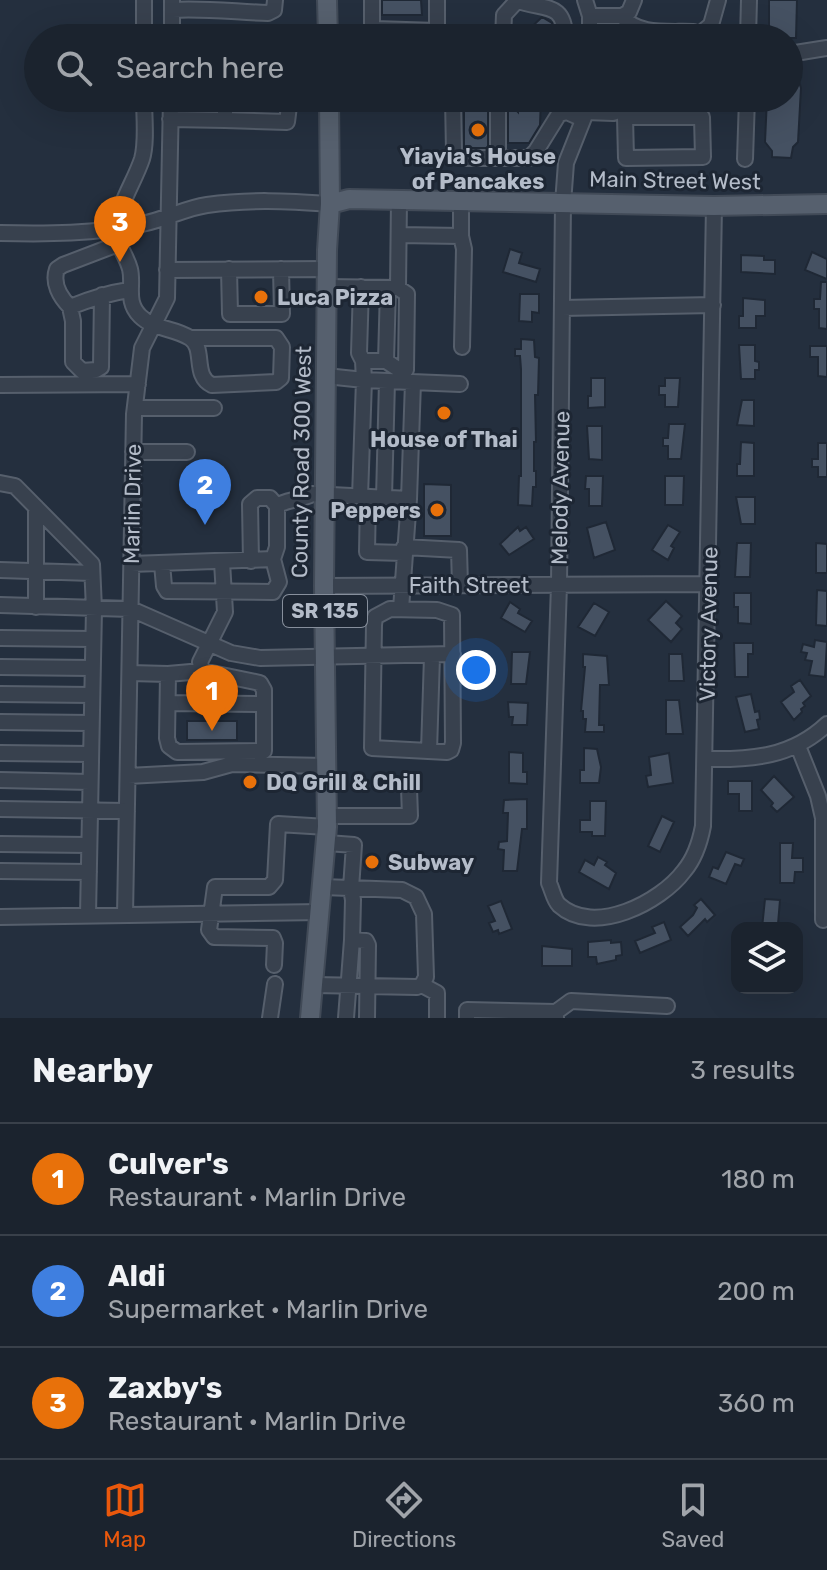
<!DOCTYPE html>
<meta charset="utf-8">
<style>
body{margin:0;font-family:Rubik,sans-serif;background:#282f3a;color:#f1f3f6}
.controls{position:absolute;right:24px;bottom:24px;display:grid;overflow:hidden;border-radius:16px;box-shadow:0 8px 32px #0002}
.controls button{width:72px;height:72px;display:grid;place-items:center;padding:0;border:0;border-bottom:2px solid #39404a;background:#1b232e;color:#f1f3f6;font:40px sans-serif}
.you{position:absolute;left:476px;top:670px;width:28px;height:28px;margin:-20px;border:6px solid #fff;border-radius:50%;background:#1a73e8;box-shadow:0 0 0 12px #1a73e833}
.badge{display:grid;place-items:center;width:52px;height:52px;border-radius:50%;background:#ea580c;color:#fff;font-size:26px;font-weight:700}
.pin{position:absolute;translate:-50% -66px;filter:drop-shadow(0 2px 4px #0008)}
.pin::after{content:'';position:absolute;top:42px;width:28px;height:24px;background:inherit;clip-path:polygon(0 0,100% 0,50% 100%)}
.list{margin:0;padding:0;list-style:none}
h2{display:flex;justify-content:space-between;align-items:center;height:104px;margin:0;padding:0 32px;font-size:34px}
h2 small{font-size:26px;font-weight:400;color:#a0a4aa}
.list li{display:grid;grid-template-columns:52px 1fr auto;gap:24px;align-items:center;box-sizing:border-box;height:112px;padding:0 32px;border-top:2px solid #39404a}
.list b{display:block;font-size:30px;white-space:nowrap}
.list p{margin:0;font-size:26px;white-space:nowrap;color:#a0a4aa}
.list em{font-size:26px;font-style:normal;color:#a0a4aa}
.icon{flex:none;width:44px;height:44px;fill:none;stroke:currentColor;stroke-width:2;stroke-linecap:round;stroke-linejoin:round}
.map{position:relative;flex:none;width:827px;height:1018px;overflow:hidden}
.search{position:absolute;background:#1b232e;box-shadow:0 8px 32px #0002;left:24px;right:24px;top:24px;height:88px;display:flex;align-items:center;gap:20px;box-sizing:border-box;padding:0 28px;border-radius:44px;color:#a0a4aa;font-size:30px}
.sheet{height:440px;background:#1b232e}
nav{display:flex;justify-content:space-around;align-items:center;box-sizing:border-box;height:112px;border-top:2px solid #39404a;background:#1b232e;font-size:22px;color:#a0a4aa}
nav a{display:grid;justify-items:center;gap:4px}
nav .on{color:#ea580c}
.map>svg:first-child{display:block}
</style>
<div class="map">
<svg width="827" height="1018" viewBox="0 0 827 1018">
<rect width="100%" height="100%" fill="#242f3e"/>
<!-- building -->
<path fill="#455162" stroke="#1f2835" stroke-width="2" d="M382 0H421L422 15H382Z
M769 0H797L796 38H769Z
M542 17 552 23 555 38H520Z
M789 82H799L801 88 798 142 793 147 791 158 772 157V151L765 142 767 98H789Z
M518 98H541L540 125 529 143H508V102L518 112Z
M464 105H485V110H488V148H464Z
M510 249 522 253 519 263 540 269 536 282 503 272Z
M812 252 827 259V279L805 270Z
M741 255 764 256V260H775V274L741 272Z
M821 282H827V329L819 328V309H814V299H820Z
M520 294H539V313L532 312V322L519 321Z
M743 298 765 300V316H756V328H739V316H743Z
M521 339 534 340 535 357 539 358 538 395H535L536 442H534V471H536V487H533L532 506 518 505 519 476H521V369L520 356H515V349H521Z
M739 345H755V361L759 362V370H755V379H741Z
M810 346H827V377L818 376V357H810Z
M591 378H605V407L588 408V396H591Z
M665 378H680L678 407H665V395H659V386H665Z
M742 400H754V426L737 425Z
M669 424H685L681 459H668V446H663V438H668Z
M587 426H602V460L589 459Z
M741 442 754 443V476H737V464H740Z
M818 443H827V477H818V467H812V459H818Z
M586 476H603L602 506H589V489H585Z
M665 476H684L683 505H665Z
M424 484 451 485V536H424Z
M736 497H755V524H741Z
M606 522 615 550 594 558 587 528Z
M668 525 680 532 671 546 674 548 668 560 652 550Z
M518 527 520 531 526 527 534 539 509 555 500 544Z
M737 543H751L750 577H735Z
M816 543 827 544V573H816Z
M817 590 827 591V626L816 625Z
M734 593H751V624L738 623V607H734Z
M666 601 682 616 676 623 682 629 671 642 648 620Z
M510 602 520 609 518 613 532 621 525 632 501 618Z
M594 603 609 612 595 636 578 627Z
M815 640 827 642 825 677 809 675 812 661 805 660 807 653 801 652 803 644 814 647Z
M734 643H753V654H748V677H735Z
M512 652H530L526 684H511Z
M583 654 607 656 609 685H600L599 725H604V732H585L586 719H583V711H581L585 667H583Z
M669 654H682L684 681H669Z
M800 680 811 696 803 703 805 706 801 709 802 712 794 720 781 702 794 692 791 686Z
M751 694 755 712 759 711 760 719 757 720 759 729 745 732 736 697Z
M666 700H679L683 734H666Z
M508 702 528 703 527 725H512L513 717H509Z
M187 721H237V740H187Z
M584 748 597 749 601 767 599 783H580V770H584Z
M509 752 523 753V772H527V784L509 783Z
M669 753 673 783 648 787 646 776 651 775 649 757Z
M774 776 794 797 777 812 771 806 773 803 761 790Z
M728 781H752V811H739V794H728Z
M527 799V829H522L517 871H503L504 850 498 849 499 842 507 841 508 813H503L504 800Z
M590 801H606L605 836H592V832H580V820H590Z
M662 816 674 822 660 852 648 846Z
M780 843H793L792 858H803V872H795L794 883H780Z
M726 852 744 859 741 866 735 864 726 884 709 877 713 867 718 869Z
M598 857 607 862 605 865 616 873 609 889 579 872 585 860 594 865Z
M701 899 715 915 707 922 705 919 688 936 680 927 693 915 697 908 694 905Z
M765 899 780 900 778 924H775V928H762Z
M501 901 512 929 499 934 498 930 493 932 489 923 495 921 488 906Z
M664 922 671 940 640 953 635 941 655 933 652 927Z
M611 940V943L621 942 622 955 616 956V960L597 964 596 957H588V942Z
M542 946 572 949V966H542Z"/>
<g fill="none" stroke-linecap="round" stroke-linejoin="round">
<!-- minor casing -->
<g stroke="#565f6c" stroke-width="18">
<path id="minor" d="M144 0V38
M372 0V24L375 29 437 31
M437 0V38
M516 0C542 11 565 0 565 38
M585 0 590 16V38
M172 10C204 8 236 12 268 13L274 10 275 0
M590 16H622C637 36 669 31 693 32L700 34 699 38
M622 16 629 12 634 0
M700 34 711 25 718 0
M172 38V0
M503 38 504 15 516 2
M748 38 749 0
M789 54 827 48
M144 98C144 117 147 142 142 159 134 183 118 204 117 229 116 245 126 254 130 269 134 285 125 301 140 316 154 330 173 327 190 338 206 348 192 376 212 385L276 382 281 378 282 347 276 338H190
M453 98 454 152 456 157 462 158H529L536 151 559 114 567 112 583 119
M498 98V158
M589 98V105L566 163 563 203 559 585 549 883C552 889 554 900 559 905 594 937 661 902 684 871 695 858 700 842 703 826L714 206
M621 110 625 117 626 158 703 157 702 117H625
M586 112 613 113 621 110V98
M170 119 225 120V98
M225 120 287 122 290 98
M745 159 747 98
M0 233C47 234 95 234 142 224 164 220 185 208 207 205 248 199 288 201 330 204
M399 235 461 236V201
M461 236 464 249 462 347
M229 269 230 314H282L281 269
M167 270 327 269
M327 287 398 288 399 200
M102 295 101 367 96 370 82 371 73 362V321L70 307C90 299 108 293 129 290
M70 307C60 297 52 283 57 269L63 265 118 244
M562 308 713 305
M363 361H386L398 369 406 370 407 294 398 288
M386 361 388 288
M326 376 364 380 363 361 359 353 361 287
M0 385 138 384
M135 408H214
M133 452H187
M0 483 15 486 92 564 94 609 88 915
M360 497 364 380 460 384
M368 497 367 552 404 553
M384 498 387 381
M409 499 413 382
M36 507V607
M404 547 459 550 460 585
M251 561 250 504 257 498H270L277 506
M131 564 273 559 277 547V506C284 500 301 500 312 494L409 499 401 609
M162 564 164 586 167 591 273 592 279 582 273 559
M0 570 92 573
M324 586 709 584
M0 605 131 609 231 653 260 658 453 654
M390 609 437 610 452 615 453 743 451 750 447 752 372 748 374 625 375 617Z
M0 638 93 639
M0 667 92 668
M130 673 168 674 202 671
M168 674 167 738 169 746 177 752 264 751V690L260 683 202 671 200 662 225 612 222 562
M0 694 92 695
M168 703 264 704
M0 722 91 723
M798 746 818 796 823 818V920
M429 751 432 656
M0 753 91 754
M706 759C752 760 792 757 827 724
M128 776 203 772 232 764 326 766
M0 780 90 782
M0 809 127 811
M327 816H410L409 788
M327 843 354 845 351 888 353 900 352 940 346 1018
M0 844 89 845
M0 871 89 872
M125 915 134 414 142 348 167 298 171 98
M0 917 321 912
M352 940 366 941 368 945 367 1018
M274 965 275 943 273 938 214 937 209 930 215 887H269L275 880 278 824 327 827
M315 985 417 987 422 985 426 977 424 914 416 897 402 890 323 887
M422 985 437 993V1018
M556 1012 571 1001 667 1006
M270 1018 275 984
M467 1018V1010L556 1012V1018"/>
</g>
<!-- major casing -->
<g stroke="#414a57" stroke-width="22">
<path id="major" d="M327 0 328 38
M330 204 349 199 714 206 827 204
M310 1018 327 827 324 586 327 250 330 204 329 98"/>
</g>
<!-- minor -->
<use href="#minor" stroke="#38414e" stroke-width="14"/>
<!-- major -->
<use href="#major" stroke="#56606e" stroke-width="18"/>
</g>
<!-- markers -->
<g fill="#e8710a" stroke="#1d2633" stroke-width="3">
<circle cx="478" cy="130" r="8"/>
<circle cx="261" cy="297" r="8"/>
<circle cx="444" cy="413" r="8"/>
<circle cx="437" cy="510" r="8"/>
<circle cx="250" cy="782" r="8"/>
<circle cx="372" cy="862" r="8"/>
</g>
<g text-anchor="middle" stroke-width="6" stroke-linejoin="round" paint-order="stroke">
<!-- shield labels -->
<rect fill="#1d2633" stroke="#878f9c" stroke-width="2" x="283" y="595" width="84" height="32" rx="6"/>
<g font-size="20" font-weight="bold" fill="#b4bcc9">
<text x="325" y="618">SR 135</text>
</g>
<!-- poi labels -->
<g font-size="22" font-weight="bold" fill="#b4bcc9" stroke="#1d2633" text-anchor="start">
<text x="478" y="164" text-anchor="middle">Yiayia's House<tspan x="478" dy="25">of Pancakes</tspan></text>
<text x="277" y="305">Luca Pizza</text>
<text x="444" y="447" text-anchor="middle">House of Thai</text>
<text x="421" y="518" text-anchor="end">Peppers</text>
<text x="266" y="790">DQ Grill &amp; Chill</text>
<text x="388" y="870">Subway</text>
</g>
<!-- street labels -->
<g font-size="22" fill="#b4bcc9" stroke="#1d2633">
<text transform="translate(675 180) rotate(1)" y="8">Main Street West</text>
<text transform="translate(301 462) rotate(-89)" y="8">County Road 300 West</text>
<text transform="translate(560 488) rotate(-89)" y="8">Melody Avenue</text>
<text transform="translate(132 504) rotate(-89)" y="8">Marlin Drive</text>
<text x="469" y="593">Faith Street</text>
<text transform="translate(708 624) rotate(-89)" y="8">Victory Avenue</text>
</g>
</g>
</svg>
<div class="controls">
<button><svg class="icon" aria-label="layers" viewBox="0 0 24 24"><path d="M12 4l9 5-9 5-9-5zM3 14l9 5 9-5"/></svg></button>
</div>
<div class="you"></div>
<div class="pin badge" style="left:212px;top:731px;background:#e8710a">1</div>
<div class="pin badge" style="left:205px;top:525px;background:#3f7fe0">2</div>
<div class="pin badge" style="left:120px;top:262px;background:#e8710a">3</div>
<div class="search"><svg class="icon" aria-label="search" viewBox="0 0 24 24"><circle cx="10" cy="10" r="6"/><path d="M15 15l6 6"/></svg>Search here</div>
</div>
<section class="sheet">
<h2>Nearby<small>3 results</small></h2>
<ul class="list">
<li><span class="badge" style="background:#e8710a">1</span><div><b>Culver's</b><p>Restaurant · Marlin Drive</p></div><em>180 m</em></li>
<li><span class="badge" style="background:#3f7fe0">2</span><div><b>Aldi</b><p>Supermarket · Marlin Drive</p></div><em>200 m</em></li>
<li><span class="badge" style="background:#e8710a">3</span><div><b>Zaxby's</b><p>Restaurant · Marlin Drive</p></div><em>360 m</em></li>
</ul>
</section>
<nav>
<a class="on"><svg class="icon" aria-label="map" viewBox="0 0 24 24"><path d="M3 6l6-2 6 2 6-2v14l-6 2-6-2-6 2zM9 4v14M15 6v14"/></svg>Map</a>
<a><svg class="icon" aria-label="directions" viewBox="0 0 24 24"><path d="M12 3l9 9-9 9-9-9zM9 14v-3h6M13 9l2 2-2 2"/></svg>Directions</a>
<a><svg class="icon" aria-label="saved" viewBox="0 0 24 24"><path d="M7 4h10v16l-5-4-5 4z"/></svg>Saved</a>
</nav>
